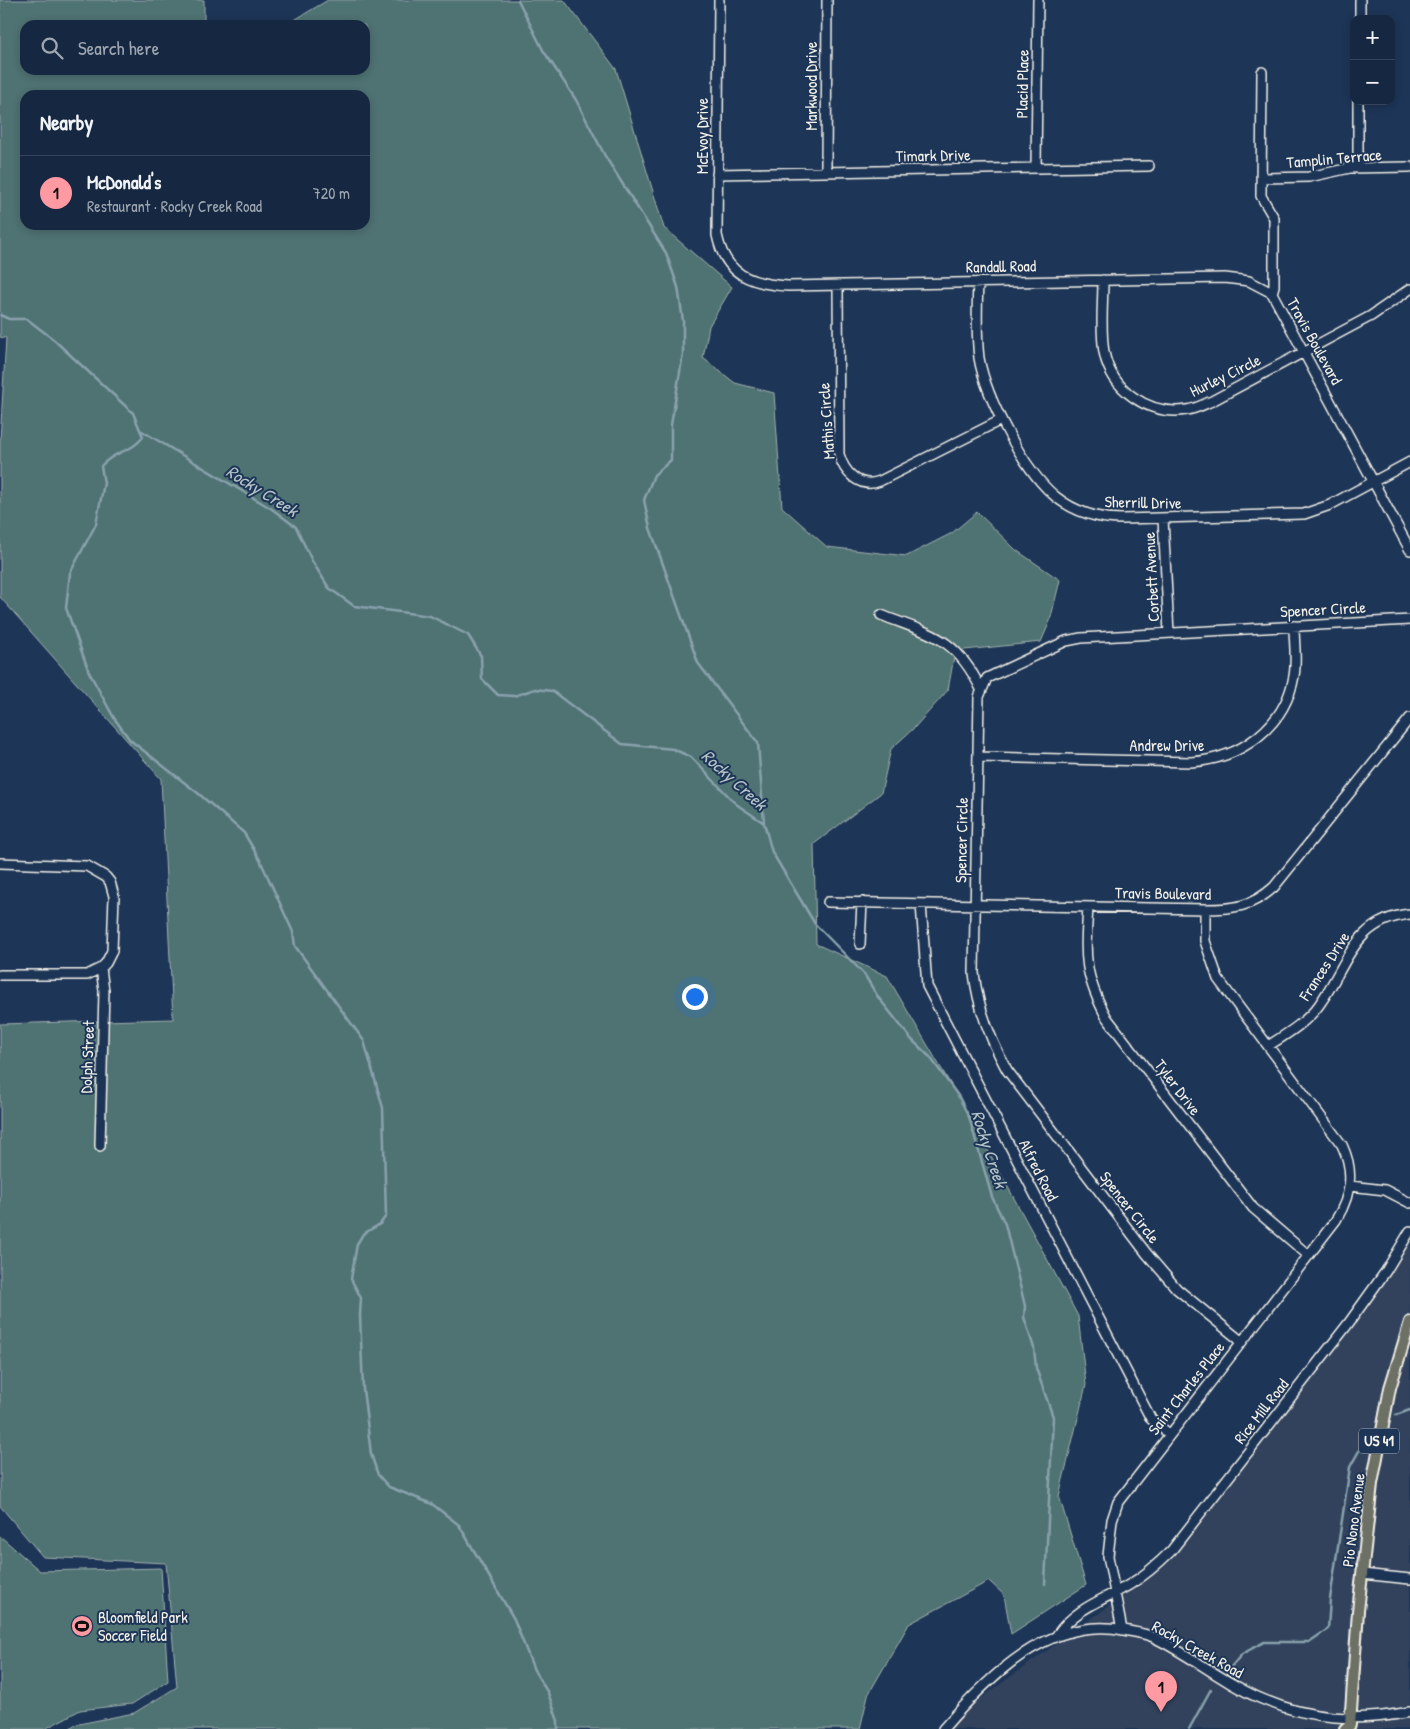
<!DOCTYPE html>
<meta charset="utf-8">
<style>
body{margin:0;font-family:"Patrick Hand",sans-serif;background:#23344c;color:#f1f3f6}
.controls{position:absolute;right:15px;top:15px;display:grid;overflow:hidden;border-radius:10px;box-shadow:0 2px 8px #0003}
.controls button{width:45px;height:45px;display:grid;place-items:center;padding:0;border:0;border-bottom:1px solid #35445a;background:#162841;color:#f1f3f6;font:25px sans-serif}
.you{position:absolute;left:694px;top:996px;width:18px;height:18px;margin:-12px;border:4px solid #fff;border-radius:50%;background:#1a73e8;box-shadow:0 0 0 8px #1a73e833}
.badge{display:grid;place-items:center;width:32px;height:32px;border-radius:50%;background:#ff9aa2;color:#111;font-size:16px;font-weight:700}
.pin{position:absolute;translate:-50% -41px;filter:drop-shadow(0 1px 2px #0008)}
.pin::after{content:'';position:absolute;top:26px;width:18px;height:15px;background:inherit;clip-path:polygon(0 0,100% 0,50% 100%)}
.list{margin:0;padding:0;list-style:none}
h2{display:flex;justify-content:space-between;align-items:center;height:65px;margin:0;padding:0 20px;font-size:21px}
h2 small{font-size:16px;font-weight:400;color:#9ea6b1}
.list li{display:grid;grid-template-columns:32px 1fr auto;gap:15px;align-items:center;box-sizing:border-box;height:75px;padding:0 20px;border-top:1px solid #35445a}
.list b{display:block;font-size:19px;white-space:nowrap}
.list p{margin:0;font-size:16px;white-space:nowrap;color:#9ea6b1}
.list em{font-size:16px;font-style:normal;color:#9ea6b1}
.icon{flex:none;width:28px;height:28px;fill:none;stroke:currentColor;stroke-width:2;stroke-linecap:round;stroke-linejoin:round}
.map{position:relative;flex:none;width:1410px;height:1729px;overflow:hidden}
.search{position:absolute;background:#162841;box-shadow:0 2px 8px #0003;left:20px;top:20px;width:350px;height:55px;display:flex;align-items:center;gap:12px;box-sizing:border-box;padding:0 18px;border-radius:15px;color:#9ea6b1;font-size:19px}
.panel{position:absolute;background:#162841;box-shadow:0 2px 8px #0003;left:20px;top:90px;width:350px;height:140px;border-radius:15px}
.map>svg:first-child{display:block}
</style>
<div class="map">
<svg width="1410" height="1729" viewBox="0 0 1410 1729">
<rect width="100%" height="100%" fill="#1d3557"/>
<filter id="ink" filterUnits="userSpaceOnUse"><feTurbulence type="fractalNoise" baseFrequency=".02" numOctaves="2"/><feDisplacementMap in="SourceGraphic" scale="10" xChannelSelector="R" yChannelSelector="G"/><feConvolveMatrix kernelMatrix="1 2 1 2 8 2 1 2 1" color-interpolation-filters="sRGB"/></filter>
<g filter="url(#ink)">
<!-- built -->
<path fill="#31425d" d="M1410 1243V1729H938L1166 1565 1305 1385Z"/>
<!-- green -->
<path fill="#4f7273" stroke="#a2b2ae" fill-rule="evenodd" d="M0 0H204V25H25V70H204V73L209 70H365V25H286L328 0H564L616 69 664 228 732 287 709 326 703 358 735 383 774 393 782 507 827 547 907 556 952 533 977 512 1016 550 1060 580 1050 621 1041 642 955 651 948 690 915 727 891 749 881 793 814 844 816 944 887 976 971 1119 1078 1316 1086 1385 1059 1496 1086 1585 1011 1634 1004 1595 989 1581 909 1624 868 1695 860 1729H69L74 1725 134 1713 177 1687 166 1563 43 1557 0 1506V1024L173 1019 161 779 0 597V441L6 338 0 337ZM25 95H365V225H25Z
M0 1536 40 1571 161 1568 168 1681 132 1704 80 1710 45 1729H0Z"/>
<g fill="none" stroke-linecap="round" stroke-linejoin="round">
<!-- stream -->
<path stroke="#89a2ad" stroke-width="2.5" d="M518 0 543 50 576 100 605 156 666 253 678 287 683 321V354L671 425V460L654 475 644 500 650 528 698 663 758 743 764 823 772 852 815 924 864 974 878 997 912 1040 930 1057 959 1097 969 1117 992 1197 1005 1224 1025 1306 1024 1317 1034 1348 1036 1368 1053 1417 1045 1584
M0 315 9 319H27L53 339 133 413 143 437C131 453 115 450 101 466L104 483 96 524 70 573 66 608 89 672 114 718 130 740 199 794 244 833 260 860 293 932 295 946 364 1041 383 1108 386 1216 380 1224 363 1234 357 1244 351 1279 361 1298 360 1315 363 1389 371 1454 378 1475 389 1487 432 1504 459 1525 514 1619 534 1670 548 1693 558 1721V1729
M142 431 272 509 296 527 312 561 329 588 354 606 430 616 468 635 481 656 482 679 498 695 514 696 535 689 552 691 622 744 673 749 691 757 736 804 764 823
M1396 1415 1410 1410
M1231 1667 1242 1654 1264 1642H1309L1328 1629 1330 1599 1350 1467 1370 1431
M1189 1729 1211 1689"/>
<!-- minor casing -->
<g stroke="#f4f1e8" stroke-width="12">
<path id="minor" d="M719 0 717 235C725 275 751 284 788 286L1225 278 1249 281 1272 293
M1360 19V0
M1262 72 1261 196 1274 218V286L1272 293 1410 550
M1036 168 1038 0
M1358 168V101
M826 172 827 0
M717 174 1149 166
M1261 178 1309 177 1350 168 1410 167
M1103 280C1103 303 1100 329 1104 352 1111 390 1149 416 1187 410 1196 409 1204 404 1212 401L1371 316 1410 289
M978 282C977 307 976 333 979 358 986 398 1024 471 1056 497 1075 512 1099 519 1123 519L1304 514 1330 505 1410 462
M838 285 839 454C844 473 860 489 880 481L1001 420
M1163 519 1169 633
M881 615C932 635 955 636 981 689
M978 757 1191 762C1240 759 1285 727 1294 676 1297 660 1294 642 1294 626
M0 863 87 866 106 877 110 882 114 896 112 951 106 963 101 968 87 975H0
M828 902 1205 909C1233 909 1252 907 1274 887L1410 718
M921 904 927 986 1151 1419 1169 1434
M1088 907C1085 955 1083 974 1107 1018L1253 1208 1308 1255
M860 944 862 902
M1268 1046C1285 1035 1307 1022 1319 1005 1348 965 1353 920 1410 914
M100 1146 104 991 101 968
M1350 1186 1385 1190 1410 1203
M1241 1341 1177 1289 1147 1254 1007 1070C990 1039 978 1009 974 973L979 697 987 678 1066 641 1081 638 1410 620
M1362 1574 1410 1579
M1122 1630 1108 1556 1112 1520 1118 1502 1336 1220C1351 1196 1355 1172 1342 1145L1218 979 1205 941V909
M1057 1635C1074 1609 1103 1600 1129 1585 1144 1576 1158 1564 1171 1551L1348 1324 1386 1271 1410 1231
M943 1729C988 1677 1049 1615 1124 1630 1133 1632 1144 1633 1153 1637 1191 1655 1223 1683 1262 1699 1312 1720 1357 1722 1410 1712"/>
</g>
<!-- major casing -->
<g stroke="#f4f1e8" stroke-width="14">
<path id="major" d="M1345 1729 1350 1725 1358 1611 1372 1484 1390 1388 1410 1322"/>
</g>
<!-- minor -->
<use href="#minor" stroke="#1d3557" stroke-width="9"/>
<!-- major -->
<use href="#major" stroke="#6c7065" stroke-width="10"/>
</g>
</g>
<!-- icons -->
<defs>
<g id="stadium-disc" transform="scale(1.125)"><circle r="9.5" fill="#ff9aa2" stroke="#1d3557"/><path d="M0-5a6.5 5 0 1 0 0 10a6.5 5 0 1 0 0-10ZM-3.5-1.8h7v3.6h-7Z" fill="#111"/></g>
</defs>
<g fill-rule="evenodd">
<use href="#stadium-disc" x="82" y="1626"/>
</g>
<g text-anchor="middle" stroke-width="4" stroke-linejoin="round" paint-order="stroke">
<!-- shield labels -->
<rect fill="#1d3557" stroke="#b4b9bc" stroke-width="1" x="1359" y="1428.5" width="40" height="25" rx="4"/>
<g font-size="15" font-weight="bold" fill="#f4f1e8">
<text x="1379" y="1446">US 41</text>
</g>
<!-- street labels -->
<g font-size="16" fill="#f4f1e8" stroke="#1d3557">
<text transform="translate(1022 84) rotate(-89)" y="6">Placid Place</text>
<text transform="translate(811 86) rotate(-90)" y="6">Markwood Drive</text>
<text transform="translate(702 136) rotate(-90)" y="6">McEvoy Drive</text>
<text transform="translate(933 155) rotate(-1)" y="6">Timark Drive</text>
<text transform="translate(1334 158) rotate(-5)" y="6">Tamplin Terrace</text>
<text transform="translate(1001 266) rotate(-1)" y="6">Randall Road</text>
<text transform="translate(1315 341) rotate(61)" y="6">Travis Boulevard</text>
<text transform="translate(1225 375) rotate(-26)" y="6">Hurley Circle</text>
<text transform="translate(826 421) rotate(-94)" y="6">Mathis Circle</text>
<text transform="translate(1143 502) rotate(1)" y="6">Sherrill Drive</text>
<text transform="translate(1151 577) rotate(-93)" y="6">Corbett Avenue</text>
<text transform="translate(1323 609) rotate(-3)" y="6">Spencer Circle</text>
<text x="1167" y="751">Andrew Drive</text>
<text transform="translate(961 840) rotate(-89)" y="6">Spencer Circle</text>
<text transform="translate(1163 893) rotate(1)" y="6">Travis Boulevard</text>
<text transform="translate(1324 966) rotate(-57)" y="6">Frances Drive</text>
<text transform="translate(87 1057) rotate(-88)" y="6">Dolph Street</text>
<text transform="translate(1178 1087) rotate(53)" y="6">Tyler Drive</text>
<text transform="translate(1039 1170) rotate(63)" y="6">Alfred Road</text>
<text transform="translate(1130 1207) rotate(52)" y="6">Spencer Circle</text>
<text transform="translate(1186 1388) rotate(-52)" y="6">Saint Charles Place</text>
<text transform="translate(1261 1411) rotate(-52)" y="6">Rice Mill Road</text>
<text transform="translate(1353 1520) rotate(-83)" y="6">Pio Nono Avenue</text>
<text transform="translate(1198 1649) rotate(29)" y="6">Rocky Creek Road</text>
</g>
<!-- poi labels -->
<g font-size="16" fill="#f4f1e8" stroke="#1d3557" text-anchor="start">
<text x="98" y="1623">Bloomfield Park<tspan x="98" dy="18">Soccer Field</tspan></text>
</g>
<!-- water labels -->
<g font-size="18" font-style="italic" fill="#b5c3c6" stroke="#1d3557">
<text transform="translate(262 491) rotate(32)" y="6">Rocky Creek</text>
<text transform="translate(734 780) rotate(42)" y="6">Rocky Creek</text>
<text transform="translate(989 1149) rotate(72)" y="6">Rocky Creek</text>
</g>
</g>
</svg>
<div class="controls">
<button>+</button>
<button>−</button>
</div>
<div class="you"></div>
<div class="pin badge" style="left:1161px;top:1712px">1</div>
<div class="search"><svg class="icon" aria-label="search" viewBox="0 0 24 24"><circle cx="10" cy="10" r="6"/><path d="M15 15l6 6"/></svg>Search here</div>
<section class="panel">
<h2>Nearby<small></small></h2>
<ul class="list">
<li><span class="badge">1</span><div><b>McDonald's</b><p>Restaurant · Rocky Creek Road</p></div><em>720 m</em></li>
</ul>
</section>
</div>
